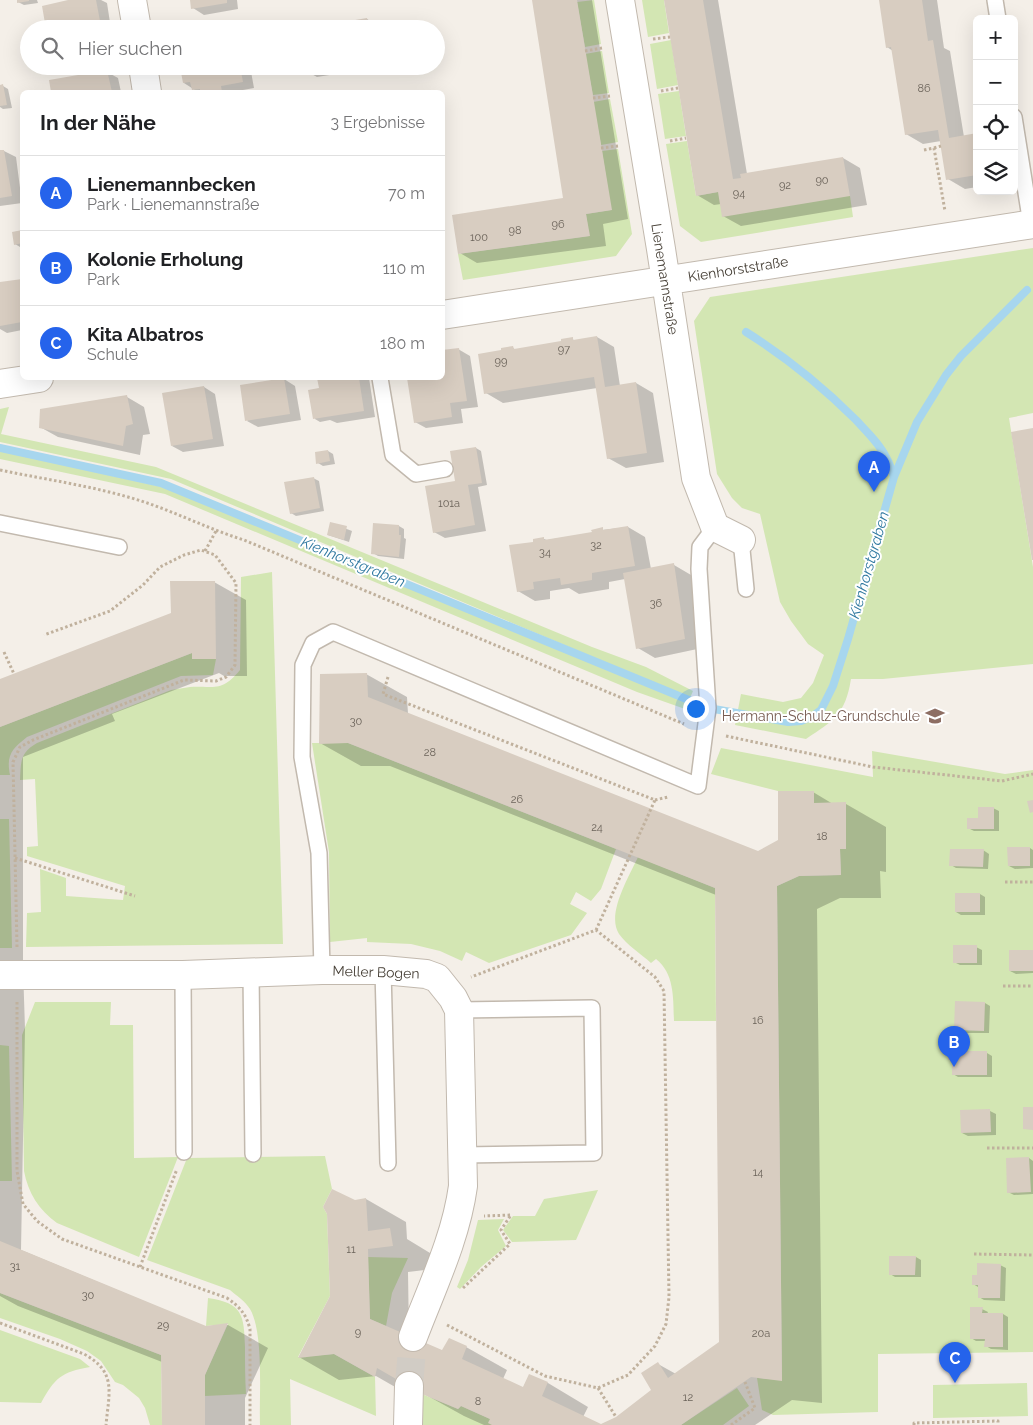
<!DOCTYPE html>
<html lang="de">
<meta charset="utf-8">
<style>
body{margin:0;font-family:Raleway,sans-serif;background:#f2f2f2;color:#202124}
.controls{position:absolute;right:15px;top:15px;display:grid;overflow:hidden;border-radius:8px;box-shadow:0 5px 20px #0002}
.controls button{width:45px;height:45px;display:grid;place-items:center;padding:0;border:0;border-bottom:1px solid #e0e0e0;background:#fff;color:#202124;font:25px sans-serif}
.you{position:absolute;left:695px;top:708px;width:18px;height:18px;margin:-12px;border:4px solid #fff;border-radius:50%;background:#1a73e8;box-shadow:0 0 0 8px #1a73e833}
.badge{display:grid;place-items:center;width:32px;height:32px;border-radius:50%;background:#2563eb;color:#fff;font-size:16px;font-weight:700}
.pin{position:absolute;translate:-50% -41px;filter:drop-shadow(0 1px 2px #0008)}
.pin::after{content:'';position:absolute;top:26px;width:18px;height:15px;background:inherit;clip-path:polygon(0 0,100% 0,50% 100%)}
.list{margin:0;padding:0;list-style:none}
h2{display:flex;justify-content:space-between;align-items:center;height:65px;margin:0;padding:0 20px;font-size:21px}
h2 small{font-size:16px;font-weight:400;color:#757577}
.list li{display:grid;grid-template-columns:32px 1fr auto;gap:15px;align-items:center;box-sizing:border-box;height:75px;padding:0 20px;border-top:1px solid #e0e0e0}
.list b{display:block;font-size:19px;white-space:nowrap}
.list p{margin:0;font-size:16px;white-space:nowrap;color:#757577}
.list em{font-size:16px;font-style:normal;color:#757577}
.icon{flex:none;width:28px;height:28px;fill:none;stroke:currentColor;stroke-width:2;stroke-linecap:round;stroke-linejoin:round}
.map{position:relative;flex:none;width:1033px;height:1425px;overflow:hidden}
.search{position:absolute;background:#fff;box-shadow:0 5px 20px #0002;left:20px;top:20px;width:425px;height:55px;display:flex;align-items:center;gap:12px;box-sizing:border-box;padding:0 18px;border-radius:28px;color:#757577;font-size:19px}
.panel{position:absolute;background:#fff;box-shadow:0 5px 20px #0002;left:20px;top:90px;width:425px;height:290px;border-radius:8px}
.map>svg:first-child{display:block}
</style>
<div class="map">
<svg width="1033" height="1425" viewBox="0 0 1033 1425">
<rect width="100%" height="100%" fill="#f4efe8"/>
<!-- green -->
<path fill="#d3e6b3" d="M594 0 601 44 585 47 577 2Z
M642 0H664L669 33 648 37Z
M671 40 678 85 657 89 650 44Z
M602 51 609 93 593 95 585 54Z
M679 91 686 136 665 139 658 94Z
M610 99 618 142 601 145 593 102Z
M687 141 696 196 718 192 850 196 853 217 701 242 680 226 666 144Z
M618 149 632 234 616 256 463 280 458 254 589 236 586 214 611 210 602 151Z
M1033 248V413L1009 418 1033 567V664L883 679H851C845 715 834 720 806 739L735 725 741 694 783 702 801 698 813 683 824 655 808 644 791 621 780 602 760 514 742 508 732 498 717 474 694 321 710 297Z
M9 407 1 434 156 467 592 647 646 667 693 691 690 698 171 479 0 442V409Z
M0 451 167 488 688 703 685 709 637 692 165 494 0 459Z
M272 572 283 944 26 947 27 913 41 912 40 869 66 878V896L123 900 125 886 27 856V847L38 846 35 779 20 780C21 761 20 753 37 743L171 690C177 689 184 688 190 687 215 686 222 692 240 670L241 577Z
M192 653V659H216L213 675 181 676 27 737C12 749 6 755 10 775H0V727Z
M312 743H348L616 849 601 889 591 901 576 892 570 904 587 913 571 935 489 963 466 952 462 961 440 951 411 944 367 942V938L330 942 329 852Z
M721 748 873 777 872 751 1005 774 1033 770V1352L878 1354V1412L773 1415 762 1410 757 1378 782 1380 777 886 799 876 841 875 840 849H846V803H814L778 791 711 774Z
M0 819H9L12 948H0Z
M638 857 715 888 716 1021H674C673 999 675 974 656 959L651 963C641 954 627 945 619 934 606 914 629 877 638 857Z
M35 1002H111L110 1025H133L134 1158 178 1157 139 1257 57 1223C39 1210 28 1193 24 1171L22 1035Z
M0 1045 9 1046 12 1181H0Z
M325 1156 332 1189 323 1207 327 1214 330 1296 298 1357 334 1354 375 1377 376 1416 290 1379 291 1425H260C259 1396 264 1333 250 1309 245 1301 237 1296 230 1290L147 1260 187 1158Z
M598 1190 576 1240 512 1242 503 1230 513 1216H535L544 1199Z
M504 1219 498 1230 506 1246 481 1267 460 1289 457 1287 468 1260 478 1220Z
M368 1257 408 1258 392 1293 386 1326 370 1319Z
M0 1293 161 1355 162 1425H150L145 1408 139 1398 123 1385 115 1382 101 1361 87 1351 60 1339 0 1318Z
M208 1298C243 1303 244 1315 245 1347 245 1363 245 1378 246 1394L205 1396V1375L228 1324 206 1326Z
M0 1330 80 1359 90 1367C61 1372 55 1378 41 1403L0 1402Z
M1027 1383 1028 1416 933 1418V1385Z
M737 1388 749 1406 723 1425H681Z
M422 1394 458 1409 461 1406 490 1419 492 1425H421Z"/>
<!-- shadow -->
<path fill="#0003" d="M18 0H37L38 3 24 5 18 2Z
M78 0H101L107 3 111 29H47Z
M191 0H237L238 9 204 15 193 8Z
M533 0H592L628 219 603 224 606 246 477 263 460 253 564 199Z
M665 0H718L747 174 843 158 860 168 867 205 741 226 723 216 721 204 714 205 697 195Z
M880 0H937L944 48 950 51 964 137 977 135V187L965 189 948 179 941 141 923 144 906 134 893 51 887 47Z
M367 19 378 26 379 29H315Z
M189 66H250L254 88 232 92H198L184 83Z
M305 66H385L317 77 306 71Z
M107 72 118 78 121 92H52L50 81Z
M0 86H3L8 89 12 108 3 109 0 107Z
M1014 137 1028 180 1014 182Z
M0 151H4L16 157 22 203 0 206Z
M22 231V246L20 247 15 244 13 233Z
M22 280V330L7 333 0 329V284Z
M597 337 614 347 620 386 636 383 653 393 664 462 626 468 608 458 597 388 503 403 486 393 513 348 516 350 563 342 572 339 576 341Z
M458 349 470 356 478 407 461 409 463 423 426 428 415 422 409 378H442Z
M319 378H369L375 417 337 423 330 420 320 422 315 419 320 389Z
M284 379 295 386 301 420 258 427 247 421Z
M204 387 215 394 224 446 183 452 172 446Z
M127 397 144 407 150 434 143 435 140 455 58 437 40 427Z
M476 448 481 451 487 485 478 487 486 531 445 538 434 532 457 482Z
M328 451 333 454 335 464 323 466 318 463Z
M313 478 319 481 324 511 296 516 291 513Z
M331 523 352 531 349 542 328 535Z
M399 526 404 529V538L406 539 404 559 378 556 373 553Z
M628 527 645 537 651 569 674 565 691 575 702 648 655 658 638 648 625 579 609 582V589L579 594 569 588 550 591V599L535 601 518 591 534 540 544 539 547 540 593 533V531Z
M214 582 246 600 247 676H224L219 673 112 714 115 721 23 757V967L25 1029 21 1250 206 1327 228 1325 268 1348 245 1398V1425H163L162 1362 18 1306 0 1296V680L172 614Z
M366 674 407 697 408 714 758 853 779 841 813 792 833 804H846L886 827V872L880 871 881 898H840L817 909 822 1403 792 1400 755 1425H603L616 1418 653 1390 658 1364 676 1374 720 1343 716 895 390 766H361L320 743Z
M993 808 999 811V831H974L968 828Z
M1030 848 1033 850V868L1015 869 1009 866Z
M983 850 989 854 988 869 956 868 951 865Z
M980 894 985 897V915H961L956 912Z
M976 947 982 950V965H960L954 962Z
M1033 951V973L1016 974 1010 971Z
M985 1003 990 1006 989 1033H961L955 1030Z
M949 1053H987L992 1056V1077H958L953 1074V1061L949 1059Z
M990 1111 996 1114V1135L968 1136 962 1133V1112Z
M1029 1158 1033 1161V1194L1014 1195 1008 1192 1007 1159Z
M366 1199 406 1222 407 1239 430 1253 433 1269 408 1272 409 1338 443 1352 466 1347 507 1370 503 1379 523 1388 529 1376 548 1383 588 1407 583 1417 600 1425H484L464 1416 417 1390 416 1399 376 1376 339 1380 299 1357 331 1297 355 1201Z
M916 1257 921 1260V1277H895L890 1274Z
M1000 1265 1006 1268 1005 1301 984 1300 979 1297 978 1287 973 1284 978 1277Z
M982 1309 988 1312 987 1314H1003L1008 1317V1350L991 1349 986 1346V1341H976L971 1338Z"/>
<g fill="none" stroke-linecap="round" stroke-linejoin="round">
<!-- stream -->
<path stroke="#a7d6ee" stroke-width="8" d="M746 332C786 357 822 386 856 420 867 432 880 444 887 459 890 464 892 471 894 477
M0 448 161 483 696 703
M714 709 788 722 801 721 813 716 821 710 833 686 848 639 894 477 917 422 946 375 961 356 1027 290"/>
</g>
<!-- building -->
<path fill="#d8cdc1" d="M17 0H29V1L17 3Z
M68 0H96L101 26 82 29H46L42 6Z
M190 0H227V3L191 9Z
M532 0H577L612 210 586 214 590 236 458 254 452 215 563 198Z
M664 0H703L733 179 741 178 740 174 843 157 850 196 722 217 718 192 696 196Z
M879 0H922L928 41 933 40 949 138 977 133V175L946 180 938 130 905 135 891 47 886 48Z
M367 18 369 29H314V27Z
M183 66H240L243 82 221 86 222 92H200V89L192 90 190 82 183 83 180 67Z
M304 66H331V67L304 72Z
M107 70 112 92H51L49 80Z
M3 84 7 105 0 106V85Z
M0 150H4L12 196 0 198Z
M22 230V243L14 245 12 232Z
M22 279V322L0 326V282Z
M597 336 605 387 636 382 647 453 607 459 594 377 484 394 478 354 501 350V348L513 346 514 349 561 341V339L573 337V340Z
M459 348 467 401 450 403 452 417 414 423 407 378H442V350Z
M284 378 290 414 245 421 240 385Z
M317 378H359L364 411 313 419 308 390 319 388Z
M204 386 213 439 171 446 162 393Z
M127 395 133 424 126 426 123 446 39 428 40 409Z
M1033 428V560H1032L1011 432Z
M476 447 482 483 468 485 475 525 433 533 425 486 455 481 450 451Z
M328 450 330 461 316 464 315 452Z
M314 477 320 508 290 514 284 482Z
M330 522 347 526 344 540 327 535Z
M373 523 399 525V535H401L399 557 371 554Z
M628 526 635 566 592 573V580L561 585 560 578 533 582 534 589 517 592 509 545 533 542V539L544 537V540L592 532 591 530 603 527V530Z
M674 563 685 639 636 649 623 573Z
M170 581H215L216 659H192V653L0 727V679L171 613Z
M367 673 368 697 758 851 778 840V791H814V803L846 802V849H840L841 875 799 876 777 886 782 1381 751 1377 681 1425H492L488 1423 490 1419 461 1406 458 1409 422 1394 377 1368 375 1377 334 1354 298 1358 330 1296 327 1214 323 1207 332 1189 355 1200 366 1198 368 1231 390 1228 393 1246 368 1249 370 1319 442 1350 449 1338 467 1346 462 1359 523 1387 529 1374 548 1382 542 1396 601 1424 616 1417 651 1390 641 1373 658 1362 668 1378 719 1342 715 888 348 743 319 744 320 674Z
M1033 800V812L1030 813 1027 801Z
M978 807H994V829H967V818H978Z
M1007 847H1030V866H1008Z
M950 849H984L983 867 949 866Z
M955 893H980V912H955Z
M953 945H977V963H953Z
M1009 950H1033V971H1009Z
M955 1001 985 1002 984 1031 954 1030Z
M948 1051H987V1075H952V1060H948Z
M1023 1107H1033V1130L1023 1129Z
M990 1109 991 1132 961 1133 960 1110Z
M1029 1157 1031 1192 1007 1193 1006 1158Z
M0 1241 206 1326 228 1323 205 1375V1425H162L161 1355 0 1293Z
M889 1256H916L915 1275H889Z
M977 1263 1001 1264 1000 1298H978V1285H972V1275H977Z
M970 1307H983L982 1313H1003V1347H984L985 1339H970Z"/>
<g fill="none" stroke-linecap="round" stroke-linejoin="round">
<!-- street-tunnel -->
<path stroke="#d1ccc5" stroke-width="28" stroke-dasharray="28 14" stroke-linecap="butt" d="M409 1386 413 1337"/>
<!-- lane casing -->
<g stroke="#c2b9ae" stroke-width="18">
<path id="lane" d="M995 0 998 19
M1014 117 1031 224
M380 378 393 455 416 474 445 469
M0 523 119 547
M741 540 746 589
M322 970 319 853 302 757 303 665 313 643 333 632 698 786 708 708 699 569 700 547 715 527
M383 970 388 1163
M251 972 253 1154
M183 975 184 1152
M459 1010 592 1008 594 1153 463 1155"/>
</g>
<!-- street casing -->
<g stroke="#c2b9ae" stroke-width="30">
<path id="street" d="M132 0 137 29
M620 0 661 249 696 478 715 527 741 540
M143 66 147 92
M442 315 1033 224
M0 384 39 378
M0 975H183L322 970H383L426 974 437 978 453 998 459 1010 463 1186C456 1238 432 1287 413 1337
M408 1425 409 1386"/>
</g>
<!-- path -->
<path stroke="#c0b19d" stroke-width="3" stroke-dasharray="2.5 2.5" stroke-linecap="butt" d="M653 39 670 37
M585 51 602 48
M661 91 678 88
M593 98 610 96
M670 141 686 138
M601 148 618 146
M934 148 941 146
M924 150 934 148 945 211
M0 470C43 479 86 485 128 497 168 508 205 528 244 540L684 724
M205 551 216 531
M4 652 14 674
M388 677 383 694 655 800 596 930
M726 736 873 767 1002 781 1033 774
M655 800 668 797
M15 858 135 896
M1005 882H1033
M17 947 13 762 20 747 33 740 184 680 216 681 226 677 235 665 236 583 215 555 201 550 184 555 160 567 143 585 110 611 44 635
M1003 986H1033
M17 1002V1171L23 1204 37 1221 62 1239 227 1298C240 1307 246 1314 250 1329V1425
M987 1148H1033
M974 1254 1033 1255
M140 1267 177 1169
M463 1288 510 1244 501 1230 511 1215 484 1216
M0 1323 84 1354C117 1372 109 1392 106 1425
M447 1325 545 1376 598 1388 628 1375 655 1346 666 1324 669 1297 664 991 655 977 596 930 471 977
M598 1388 616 1417
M731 1425 755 1408 745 1382
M914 1425V1423L998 1421V1425"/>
<!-- lane -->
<use href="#lane" stroke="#fff" stroke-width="15"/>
<!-- street -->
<use href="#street" stroke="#fff" stroke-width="28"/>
</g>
<!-- icons -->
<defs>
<g id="school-bare" transform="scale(1.5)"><path d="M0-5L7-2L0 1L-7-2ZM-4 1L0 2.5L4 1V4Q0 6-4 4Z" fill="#8d6e63" stroke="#fff" stroke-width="2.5" paint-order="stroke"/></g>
</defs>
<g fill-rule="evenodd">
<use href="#school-bare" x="935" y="716"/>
</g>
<g text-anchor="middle" stroke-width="4" stroke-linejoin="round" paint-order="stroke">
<!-- number labels -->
<g font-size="11" fill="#6b635a">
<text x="924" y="92">86</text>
<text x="822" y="184">90</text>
<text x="785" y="189">92</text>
<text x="739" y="197">94</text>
<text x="558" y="228">96</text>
<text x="515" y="234">98</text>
<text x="479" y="241">100</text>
<text x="564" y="353">97</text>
<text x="501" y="365">99</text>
<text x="449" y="507">101a</text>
<text x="596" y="549">32</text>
<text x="545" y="556">34</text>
<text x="656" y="607">36</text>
<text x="356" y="725">30</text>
<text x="430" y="756">28</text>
<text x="517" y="803">26</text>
<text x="597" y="831">24</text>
<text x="822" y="840">18</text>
<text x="758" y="1024">16</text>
<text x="758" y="1176">14</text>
<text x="351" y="1253">11</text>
<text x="15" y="1270">31</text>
<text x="88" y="1299">30</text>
<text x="163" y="1329">29</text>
<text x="358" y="1336">9</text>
<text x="761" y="1337">20a</text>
<text x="688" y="1401">12</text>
<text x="478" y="1405">8</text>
</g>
<!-- street labels -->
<g font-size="14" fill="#474037" stroke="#fff">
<text transform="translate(738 269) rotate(-9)" y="5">Kienhorststraße</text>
<text transform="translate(665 279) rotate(81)" y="5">Lienemannstraße</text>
<text transform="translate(376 972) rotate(2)" y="5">Meller Bogen</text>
</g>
<!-- education labels -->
<g font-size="14" fill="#785e54" stroke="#fff" text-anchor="end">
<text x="920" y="721">Hermann-Schulz-Grundschule</text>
</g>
<!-- water labels -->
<g font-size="15" font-style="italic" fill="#3079a0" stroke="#fff">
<text transform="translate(353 562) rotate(22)" y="5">Kienhorstgraben</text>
<text transform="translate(869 565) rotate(-74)" y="5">Kienhorstgraben</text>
</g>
</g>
</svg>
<div class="controls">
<button>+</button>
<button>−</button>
<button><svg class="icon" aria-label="locate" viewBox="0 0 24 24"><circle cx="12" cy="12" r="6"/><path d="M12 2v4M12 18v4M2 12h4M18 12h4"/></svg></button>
<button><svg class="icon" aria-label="layers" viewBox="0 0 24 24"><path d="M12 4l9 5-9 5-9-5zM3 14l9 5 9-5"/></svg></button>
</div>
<div class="you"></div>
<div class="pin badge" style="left:874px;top:492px">A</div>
<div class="pin badge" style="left:954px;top:1067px">B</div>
<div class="pin badge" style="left:955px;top:1383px">C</div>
<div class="search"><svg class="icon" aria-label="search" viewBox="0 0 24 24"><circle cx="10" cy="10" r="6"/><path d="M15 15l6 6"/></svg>Hier suchen</div>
<section class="panel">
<h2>In der Nähe<small>3 Ergebnisse</small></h2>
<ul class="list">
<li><span class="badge">A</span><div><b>Lienemannbecken</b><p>Park · Lienemannstraße</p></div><em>70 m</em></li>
<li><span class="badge">B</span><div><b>Kolonie Erholung</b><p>Park</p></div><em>110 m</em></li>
<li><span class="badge">C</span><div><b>Kita Albatros</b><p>Schule</p></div><em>180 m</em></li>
</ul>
</section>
</div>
